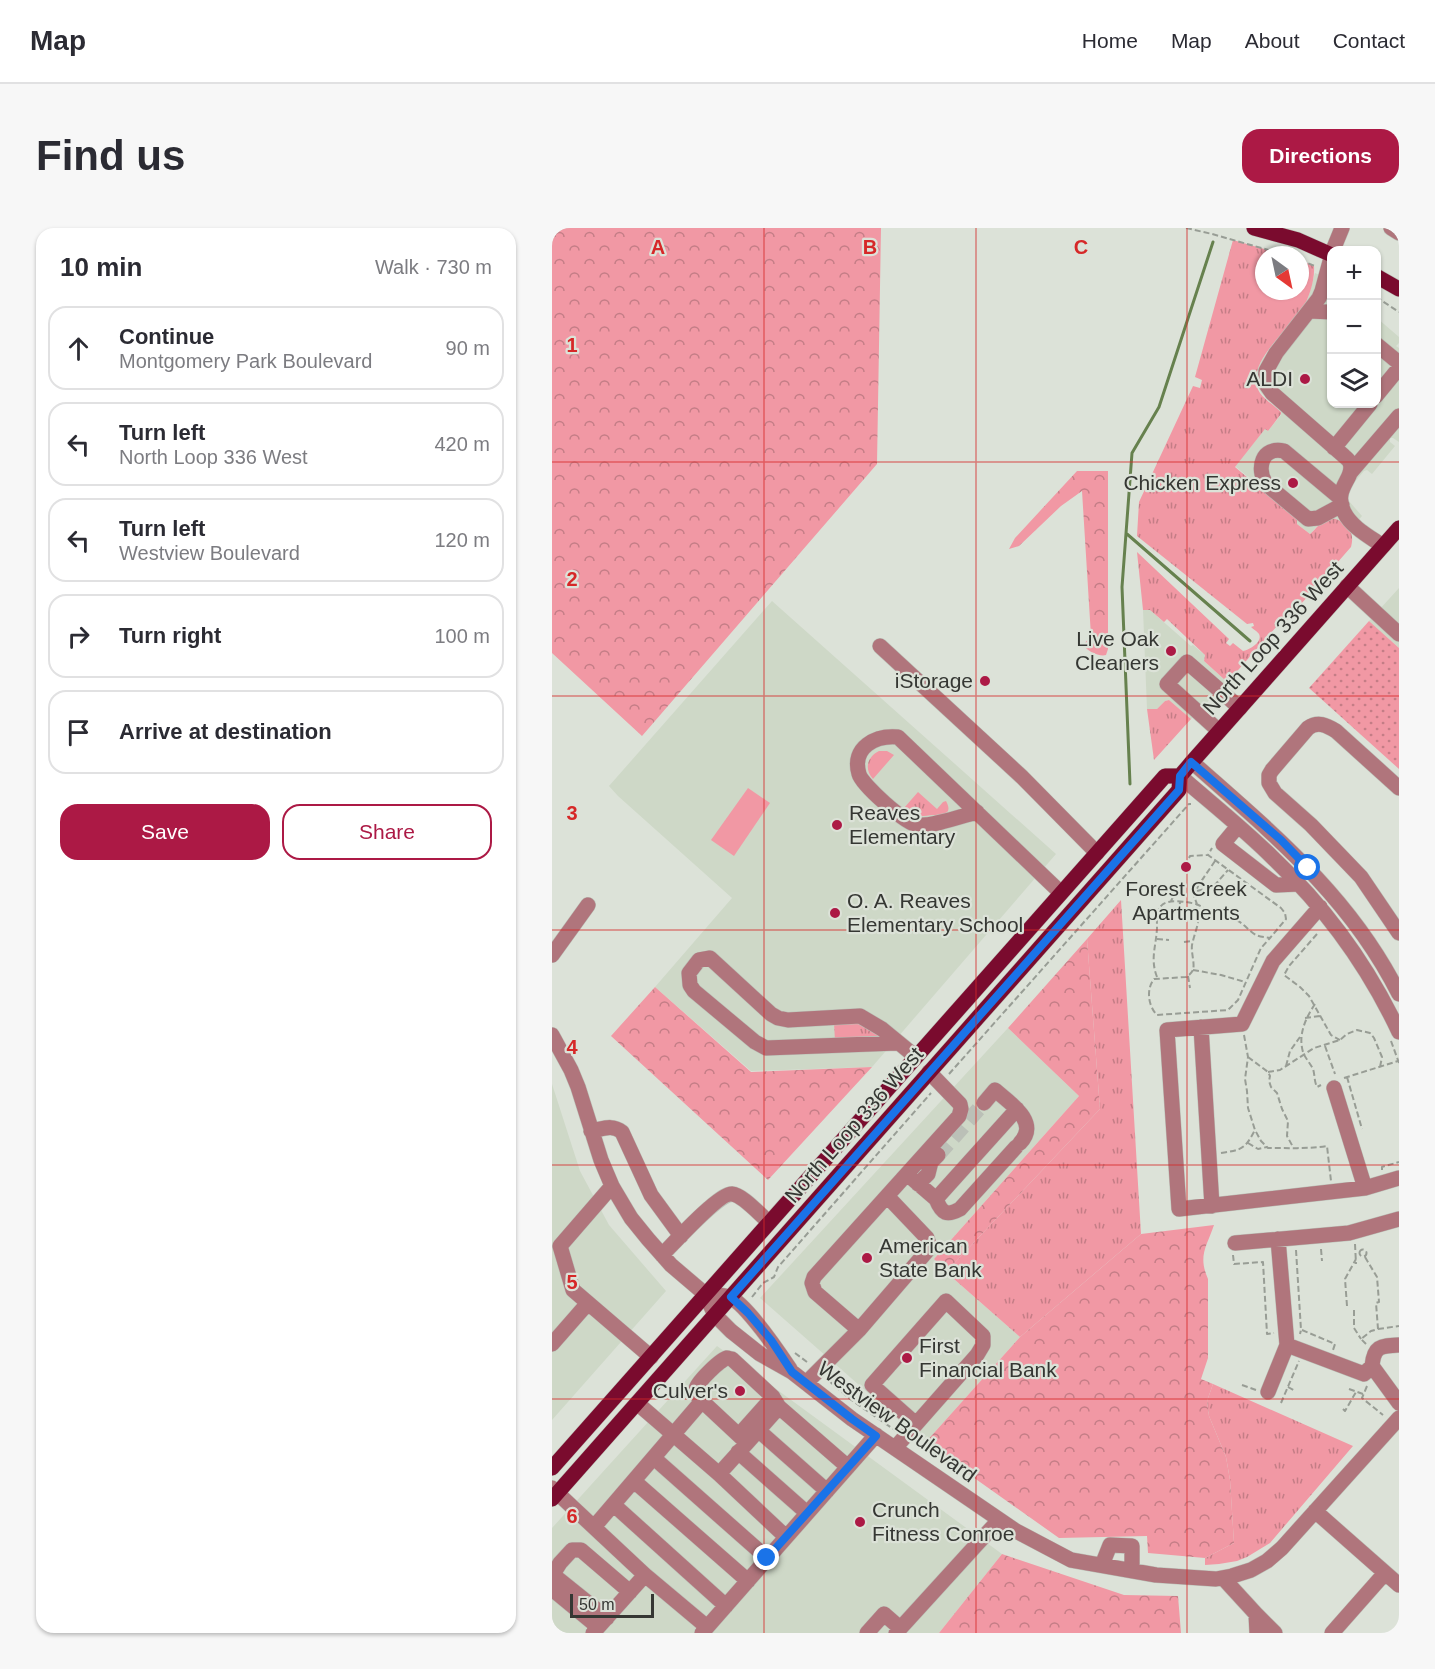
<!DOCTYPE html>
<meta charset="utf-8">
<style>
body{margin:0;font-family:Arial,sans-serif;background:#f7f7f7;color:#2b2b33}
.controls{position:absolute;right:18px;top:18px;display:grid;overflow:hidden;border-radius:12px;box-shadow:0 2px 4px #0004}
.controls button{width:54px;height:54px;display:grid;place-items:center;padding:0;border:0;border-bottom:2px solid #e1e1e2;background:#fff;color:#2b2b33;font:30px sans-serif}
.compass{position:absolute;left:703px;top:18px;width:54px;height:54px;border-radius:50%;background:#fff;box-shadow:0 2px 4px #0004;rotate:147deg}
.scale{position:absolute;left:18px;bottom:15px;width:84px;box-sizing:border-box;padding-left:6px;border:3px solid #353733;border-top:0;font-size:16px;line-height:21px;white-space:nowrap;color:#353733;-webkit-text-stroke:4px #dce2d8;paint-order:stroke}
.stop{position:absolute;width:18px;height:18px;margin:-14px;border:4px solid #1a73e8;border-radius:50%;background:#fff}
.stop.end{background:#1a73e8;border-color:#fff;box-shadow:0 2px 6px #0008}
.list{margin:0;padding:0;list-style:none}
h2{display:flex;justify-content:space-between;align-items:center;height:78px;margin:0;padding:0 24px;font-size:26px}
h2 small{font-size:20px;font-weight:400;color:#7c7c81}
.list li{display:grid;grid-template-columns:39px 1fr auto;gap:18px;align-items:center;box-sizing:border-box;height:84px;margin:0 12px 12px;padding:0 12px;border:2px solid #e1e1e2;border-radius:18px}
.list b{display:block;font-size:22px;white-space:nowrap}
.list p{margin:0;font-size:20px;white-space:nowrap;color:#7c7c81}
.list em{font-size:20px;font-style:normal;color:#7c7c81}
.actions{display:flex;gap:12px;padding:18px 24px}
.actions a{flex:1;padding:14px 0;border:2px solid #ac1945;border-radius:18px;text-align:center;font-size:21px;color:#ac1945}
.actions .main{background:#ac1945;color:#fff}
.icon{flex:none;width:33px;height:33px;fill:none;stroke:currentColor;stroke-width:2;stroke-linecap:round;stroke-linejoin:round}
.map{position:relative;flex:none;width:847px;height:1405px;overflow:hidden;border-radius:18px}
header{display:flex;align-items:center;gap:36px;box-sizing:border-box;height:84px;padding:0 30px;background:#fff;border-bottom:2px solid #e1e1e2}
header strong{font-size:28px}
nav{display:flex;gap:33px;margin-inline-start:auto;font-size:21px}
.intro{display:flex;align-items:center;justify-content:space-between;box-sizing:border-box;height:144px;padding:0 36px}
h1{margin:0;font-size:42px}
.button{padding:15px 27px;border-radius:18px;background:#ac1945;color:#fff;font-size:21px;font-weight:700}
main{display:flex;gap:36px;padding:0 36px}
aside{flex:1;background:#fff;border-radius:18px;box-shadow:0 2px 4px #0004}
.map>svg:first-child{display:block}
</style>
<header>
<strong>Map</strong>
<nav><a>Home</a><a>Map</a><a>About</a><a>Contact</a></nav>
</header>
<div class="intro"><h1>Find us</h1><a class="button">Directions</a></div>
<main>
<aside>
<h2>10 min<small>Walk · 730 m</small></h2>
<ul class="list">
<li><svg class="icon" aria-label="ahead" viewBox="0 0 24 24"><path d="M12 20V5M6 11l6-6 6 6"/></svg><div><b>Continue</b><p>Montgomery Park Boulevard</p></div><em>90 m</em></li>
<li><svg class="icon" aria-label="left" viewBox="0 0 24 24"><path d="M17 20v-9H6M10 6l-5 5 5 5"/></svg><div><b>Turn left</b><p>North Loop 336 West</p></div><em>420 m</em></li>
<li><svg class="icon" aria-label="left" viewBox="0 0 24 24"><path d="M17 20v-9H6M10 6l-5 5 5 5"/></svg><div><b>Turn left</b><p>Westview Boulevard</p></div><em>120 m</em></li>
<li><svg class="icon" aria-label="right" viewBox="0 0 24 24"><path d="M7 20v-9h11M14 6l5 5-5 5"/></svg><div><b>Turn right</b></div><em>100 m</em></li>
<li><svg class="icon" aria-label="arrive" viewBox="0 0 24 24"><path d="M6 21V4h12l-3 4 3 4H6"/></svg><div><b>Arrive at destination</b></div></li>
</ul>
<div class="actions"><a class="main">Save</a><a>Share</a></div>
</aside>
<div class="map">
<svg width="847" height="1405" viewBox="0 0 847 1405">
<defs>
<pattern id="grass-tufts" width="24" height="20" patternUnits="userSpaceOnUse" patternTransform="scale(1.5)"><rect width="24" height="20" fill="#f198a4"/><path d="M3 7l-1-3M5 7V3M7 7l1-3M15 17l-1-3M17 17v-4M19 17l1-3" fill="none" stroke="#c47d86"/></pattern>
<pattern id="forest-crowns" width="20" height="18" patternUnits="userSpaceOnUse" patternTransform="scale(1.5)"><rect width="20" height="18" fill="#f198a4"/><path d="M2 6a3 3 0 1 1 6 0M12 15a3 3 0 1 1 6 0" fill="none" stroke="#c47d86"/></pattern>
<pattern id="park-dots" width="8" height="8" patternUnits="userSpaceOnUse" patternTransform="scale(1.5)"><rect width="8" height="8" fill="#f198a4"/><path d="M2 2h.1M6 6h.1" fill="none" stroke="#c47d86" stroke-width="1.8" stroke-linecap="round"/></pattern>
</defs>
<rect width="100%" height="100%" fill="#dce2d8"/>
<!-- built -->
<path fill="#ced8c7" d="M763 45 779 52 776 68 780 73V176H824L825 90 847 109V115L844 118 847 120V214L841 210H838V214L843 218 820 246 815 242 812 243 801 256 796 265V272L810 288 798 302 787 292 778 290 766 297 758 306 745 296V292L743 289 683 238 713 201 716 203 729 187V183L709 165 705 156 703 148 706 139 711 130 749 84 756 70Z
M847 360V420L817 393Z
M220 373 504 626 320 839 199 843 103 759 180 670 66 568 57 558Z
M591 382H598L639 418 641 417 653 427 652 429V433L675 454 639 491 617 472 613 473 605 481H595Z
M456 800 527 868 382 1031 394 1044 468 1109 373 1215 208 1070Z
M0 856 28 943 57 997 114 1063 0 1192Z
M165 1118 450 1326 387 1405H0V1300Z"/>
<!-- grass -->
<path fill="url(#grass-tufts)" d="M681 12 733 27H712V63H748V32L762 38C763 52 757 70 750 82 736 103 690 138 708 165 713 172 723 178 729 184V186L716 203 713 201 683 239 742 289 745 292V296L758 306C764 301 768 294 776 291 785 288 796 297 799 305 801 310 800 315 799 319L735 392 732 390 680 449 674 453 652 433 653 427 615 391 612 394 598 382H591L585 324 677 411 674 415 678 418 681 415 691 423C697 422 711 414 707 406 707 405 700 400 699 399L702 398 701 395 695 396 585 308 587 274 641 158 648 160 650 152 643 149Z
M617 472 639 491 602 532 595 481H605L613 473Z
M327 523H335L342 527 321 551C312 541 315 529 327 523Z
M366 564 385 581 391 574 394 573C401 586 392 587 381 587 376 587 370 589 366 588 360 587 356 583 352 580Z
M569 672 589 1006 468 1109 394 1044 548 881 535 711Z
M304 793 327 806V809L283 813 282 795Z
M661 1156 801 1218 718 1315 695 1329 685 1333 667 1336 653 1337V1330L682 1315 678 1252 674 1229 657 1188 655 1173Z"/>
<!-- forest -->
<path fill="url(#forest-crowns)" d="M0 0H329L325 236 90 508 0 425Z
M525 243H556V421L554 427C547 429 535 423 531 417L539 408 530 263 509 278 467 318 457 321 463 310Z
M535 711 548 881 394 1044 382 1031 527 868 456 800Z
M103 759 199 844 320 839 216 952 59 808Z
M662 997C654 1020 646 1028 656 1051V1130L649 1151 661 1156 655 1173 657 1188 674 1229 678 1252 682 1315 653 1330 596 1325 595 1308 507 1310 373 1215 468 1109 589 1006Z
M450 1326 572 1367 626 1368 629 1405H387Z"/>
<!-- park -->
<path fill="url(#park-dots)" d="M817 393 847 420V541L757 460Z"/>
<!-- pitch -->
<path fill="#f198a4" d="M196 560 218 575 182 628 159 612Z"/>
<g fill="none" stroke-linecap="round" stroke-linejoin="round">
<!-- stream -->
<path stroke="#66814e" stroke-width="3" d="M575 306 698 413
M578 556 570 359 580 225 607 179 661 14"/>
<!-- minor-tunnel -->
<path stroke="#bbc0b7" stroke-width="15" stroke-dasharray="15 8" stroke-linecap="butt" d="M386 927 432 875"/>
<!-- minor casing -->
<g stroke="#bbc0b7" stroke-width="16">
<path id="minor" d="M839 0 847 5
M781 22 790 0
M780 26 770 63 767 70 724 125 714 143 713 155 720 165 792 228C794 230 797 232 798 235 804 250 780 260 792 284 799 299 818 309 831 318
M757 83 780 84
M824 116 847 135
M824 168 847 140
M782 220 818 176
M798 245 847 188
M787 269 732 223C710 218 704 240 714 256L756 291 766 290 790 277
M795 358 847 406
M328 418 470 549 545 625
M667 503 615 456 635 434 688 480
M640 534C720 605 798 668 847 766
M628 548C659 575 692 601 721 630 774 680 816 738 847 804
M847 560 784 503C774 497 766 493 756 500L720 542 717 547V555L723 565 759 597 809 649 847 705
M425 584C410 588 379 599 365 597 354 596 310 557 307 546 299 519 324 507 346 509L509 665
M686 598 671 616 724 657 747 656
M768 679 721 733 690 796 615 802 627 981 813 960 847 950
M0 727 36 677
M649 799 660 978
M0 807 19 842 26 859 49 932 60 958 79 990 96 1011 119 1037 153 1066 163 1087 179 1103 208 1126 240 1144 300 1191 464 1303 519 1332 604 1347 664 1351 680 1348 699 1342 715 1333 730 1320 847 1190
M345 815 214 820 203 814 142 763 138 757 137 745 147 732 158 730 219 786 226 790 236 792 308 788 330 801 364 829
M782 860 813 960
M432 875 443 862C458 875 488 894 468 915
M39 903C51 901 60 896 70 904L99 967 129 1008
M355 946 384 971 465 881
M366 956 376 946 379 934 386 927
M60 958 8 1018 21 1062 99 1129
M384 971C390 986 395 988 408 981L464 919
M683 1015 797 1005 847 991
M110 1027C120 1017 168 964 180 966 191 967 208 987 217 994
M153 1066C160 1067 170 1067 177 1069 193 1074 228 1126 238 1141
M307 1102 375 1023 377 1016 375 1010 335 968
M0 1116 36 1075
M735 1117 812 1146 820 1138 847 1175
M820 1138C822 1118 828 1118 847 1117
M254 1155 307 1102 263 1064 260 1055 262 1049 407 888 409 881 408 876 377 844
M716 1164 735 1117 726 1011
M150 1173C147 1170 143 1166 144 1161 144 1155 169 1131 175 1130 177 1130 178 1131 180 1131L221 1169
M85 1175 167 1246 195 1215
M206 1202 275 1263
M187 1207 221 1169 227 1179 296 1239
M343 1220 425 1127 431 1117V1108L394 1073 320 1157 364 1196
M186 1224 255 1285
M102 1230 215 1330
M167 1246 234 1309
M82 1253 196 1353
M0 1260 93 1347 155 1399
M62 1277 174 1378
M763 1283 847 1357
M42 1299 150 1173 195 1215 227 1179
M550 1337 558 1317 580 1318V1343
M671 1350 704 1386 705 1405
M0 1361 46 1399
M704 1386 723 1405
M55 1390 4 1349 3 1343 8 1335 20 1322H29L78 1364
M41 1405 93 1347
M150 1405 324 1207
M315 1405 332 1386 348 1400
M344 1405 447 1292
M780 1405 833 1345"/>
</g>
<!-- major casing -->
<g stroke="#bbc0b7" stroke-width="16">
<path id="major" d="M702 0 746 12 780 27
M824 48 847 61
M0 1240 613 548H628
M0 1271 627 562 628 548 640 534 847 300"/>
</g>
<!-- path -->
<path stroke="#989d95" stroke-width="2" stroke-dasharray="6 3" stroke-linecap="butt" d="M634 0 660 6 734 27
M748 32 763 38
M824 69 847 84
M637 630 638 628 656 627
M663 633 646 658 642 669C652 689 644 698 640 717 639 725 643 735 641 742 639 746 637 747 634 749L602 751C594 761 596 778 605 787L676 782 686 772 709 720 718 710
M666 655 672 661
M645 663 661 659 676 642
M619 673 623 665
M627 685 628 674
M765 706 737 738 732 747 748 759 757 768 779 807 788 812
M605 711 617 712
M632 714 641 713
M641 742 669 747 693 754
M636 748 638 760
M605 749C598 731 604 719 605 700 605 693 604 683 609 678 615 670 636 674 644 676 652 679 657 684 664 688 671 693 679 690 686 693 692 696 697 703 704 707 708 709 713 709 718 710L734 691 733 685 729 680 656 627 660 620
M763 776C753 791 746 807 751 824 753 830 758 835 761 841 763 847 762 853 765 859L769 857
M753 790 768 788
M692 807 696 829 693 851 695 863 696 880 703 902 709 913 716 920C736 920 755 921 775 918L779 953
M839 813 847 835
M773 818 783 846
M696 829 716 844 718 848 717 853 719 859 725 865 730 881 736 893 735 908 741 919
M734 838 738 823 748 809
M716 844 728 842 762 820 788 812 795 806 805 802 818 805 822 810 830 829 828 839
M397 846 637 576H639
M795 849 810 901
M792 850 846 833
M696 915 706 921 715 919
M669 925C690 922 693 921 703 902
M830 942V939L847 934
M803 1016 804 1036
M769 1021 770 1033
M807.5 1025a3.5 3.5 0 1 1 7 0a3.5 3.5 0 1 1-7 0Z
M744 1022 749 1102 748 1106
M681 1027 682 1036 711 1034 715 1106 722 1105
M813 1029 825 1049 827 1074 824 1075 826 1101 819 1103 809 1111 814 1116
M200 1069 211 1055 222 1049 226 1039 379 865
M795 1078 793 1051 804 1031
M802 1082V1100L809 1111
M826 1101 847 1098
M750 1102 783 1116 781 1122
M243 1125 255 1134
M276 1152 298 1171 344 1203
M690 1157 704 1162
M815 1158 810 1170 831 1187
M736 1159 743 1163
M797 1161 811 1166
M729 1175 747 1133
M791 1181 793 1183 804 1164"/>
<!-- minor -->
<use href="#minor" stroke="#b0757c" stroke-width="15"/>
<!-- major -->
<use href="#major" stroke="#7a0b2e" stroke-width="15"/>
</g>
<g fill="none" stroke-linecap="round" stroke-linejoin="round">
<!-- route -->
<path stroke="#1a73e8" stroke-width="8" d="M215 1330 324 1208 300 1191 240 1144 219 1112 196 1085 179 1069 627 562 628 548 639 534 729 612 756 640"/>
</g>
<!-- grid -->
<path fill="none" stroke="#d62828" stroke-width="1.5" stroke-opacity="0.55" d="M212 0V1405M424 0V1405M635 0V1405M0 234H847M0 468H847M0 702H847M0 937H847M0 1171H847"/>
<!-- markers -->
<g fill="#ac1945" stroke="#dce2d8" stroke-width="2">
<circle cx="753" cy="151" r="6"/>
<circle cx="741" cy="255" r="6"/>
<circle cx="619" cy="423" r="6"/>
<circle cx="433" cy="453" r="6"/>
<circle cx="285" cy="597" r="6"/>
<circle cx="634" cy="639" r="6"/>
<circle cx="283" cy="685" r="6"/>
<circle cx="315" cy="1030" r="6"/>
<circle cx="355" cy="1130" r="6"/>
<circle cx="188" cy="1163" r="6"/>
<circle cx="308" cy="1294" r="6"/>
</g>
<g text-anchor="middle" stroke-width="4.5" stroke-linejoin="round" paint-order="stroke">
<!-- poi labels -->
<g font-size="21" fill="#353733" stroke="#dce2d8" text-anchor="end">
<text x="741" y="158">ALDI</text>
<text x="729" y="262">Chicken Express</text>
<text x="607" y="418">Live Oak<tspan x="607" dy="24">Cleaners</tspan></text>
<text x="421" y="460">iStorage</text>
<text x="297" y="592" text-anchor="start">Reaves<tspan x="297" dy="24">Elementary</tspan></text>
<text x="634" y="668" text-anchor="middle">Forest Creek<tspan x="634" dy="24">Apartments</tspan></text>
<text x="295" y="680" text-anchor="start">O. A. Reaves<tspan x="295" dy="24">Elementary School</tspan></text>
<text x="327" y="1025" text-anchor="start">American<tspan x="327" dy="24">State Bank</tspan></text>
<text x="367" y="1125" text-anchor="start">First<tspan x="367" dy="24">Financial Bank</tspan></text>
<text x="176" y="1170">Culver's</text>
<text x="320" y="1289" text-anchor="start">Crunch<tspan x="320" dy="24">Fitness Conroe</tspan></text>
</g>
<!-- street labels -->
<g font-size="21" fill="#353733" stroke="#dce2d8">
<text transform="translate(721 410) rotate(-48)" y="7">North Loop 336 West</text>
<text transform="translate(302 897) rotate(-49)" y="7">North Loop 336 West</text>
<text transform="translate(345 1194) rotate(36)" y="7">Westview Boulevard</text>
</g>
</g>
<g font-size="20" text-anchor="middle" font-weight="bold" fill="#d62828" stroke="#dce2d8" stroke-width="4.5" stroke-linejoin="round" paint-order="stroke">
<text x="106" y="26">A</text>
<text x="318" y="26">B</text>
<text x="529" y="26">C</text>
<text x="20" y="124">1</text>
<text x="20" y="358">2</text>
<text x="20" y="592">3</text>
<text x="20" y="826">4</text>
<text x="20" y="1061">5</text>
<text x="20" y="1295">6</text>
</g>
</svg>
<div class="controls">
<button>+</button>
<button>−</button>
<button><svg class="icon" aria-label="layers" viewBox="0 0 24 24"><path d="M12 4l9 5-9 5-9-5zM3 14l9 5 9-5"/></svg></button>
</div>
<svg class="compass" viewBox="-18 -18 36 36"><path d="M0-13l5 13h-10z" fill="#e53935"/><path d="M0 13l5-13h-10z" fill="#7c7c81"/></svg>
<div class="scale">50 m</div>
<div class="stop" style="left:756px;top:640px"></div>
<div class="stop end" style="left:215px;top:1330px"></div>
</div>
</main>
